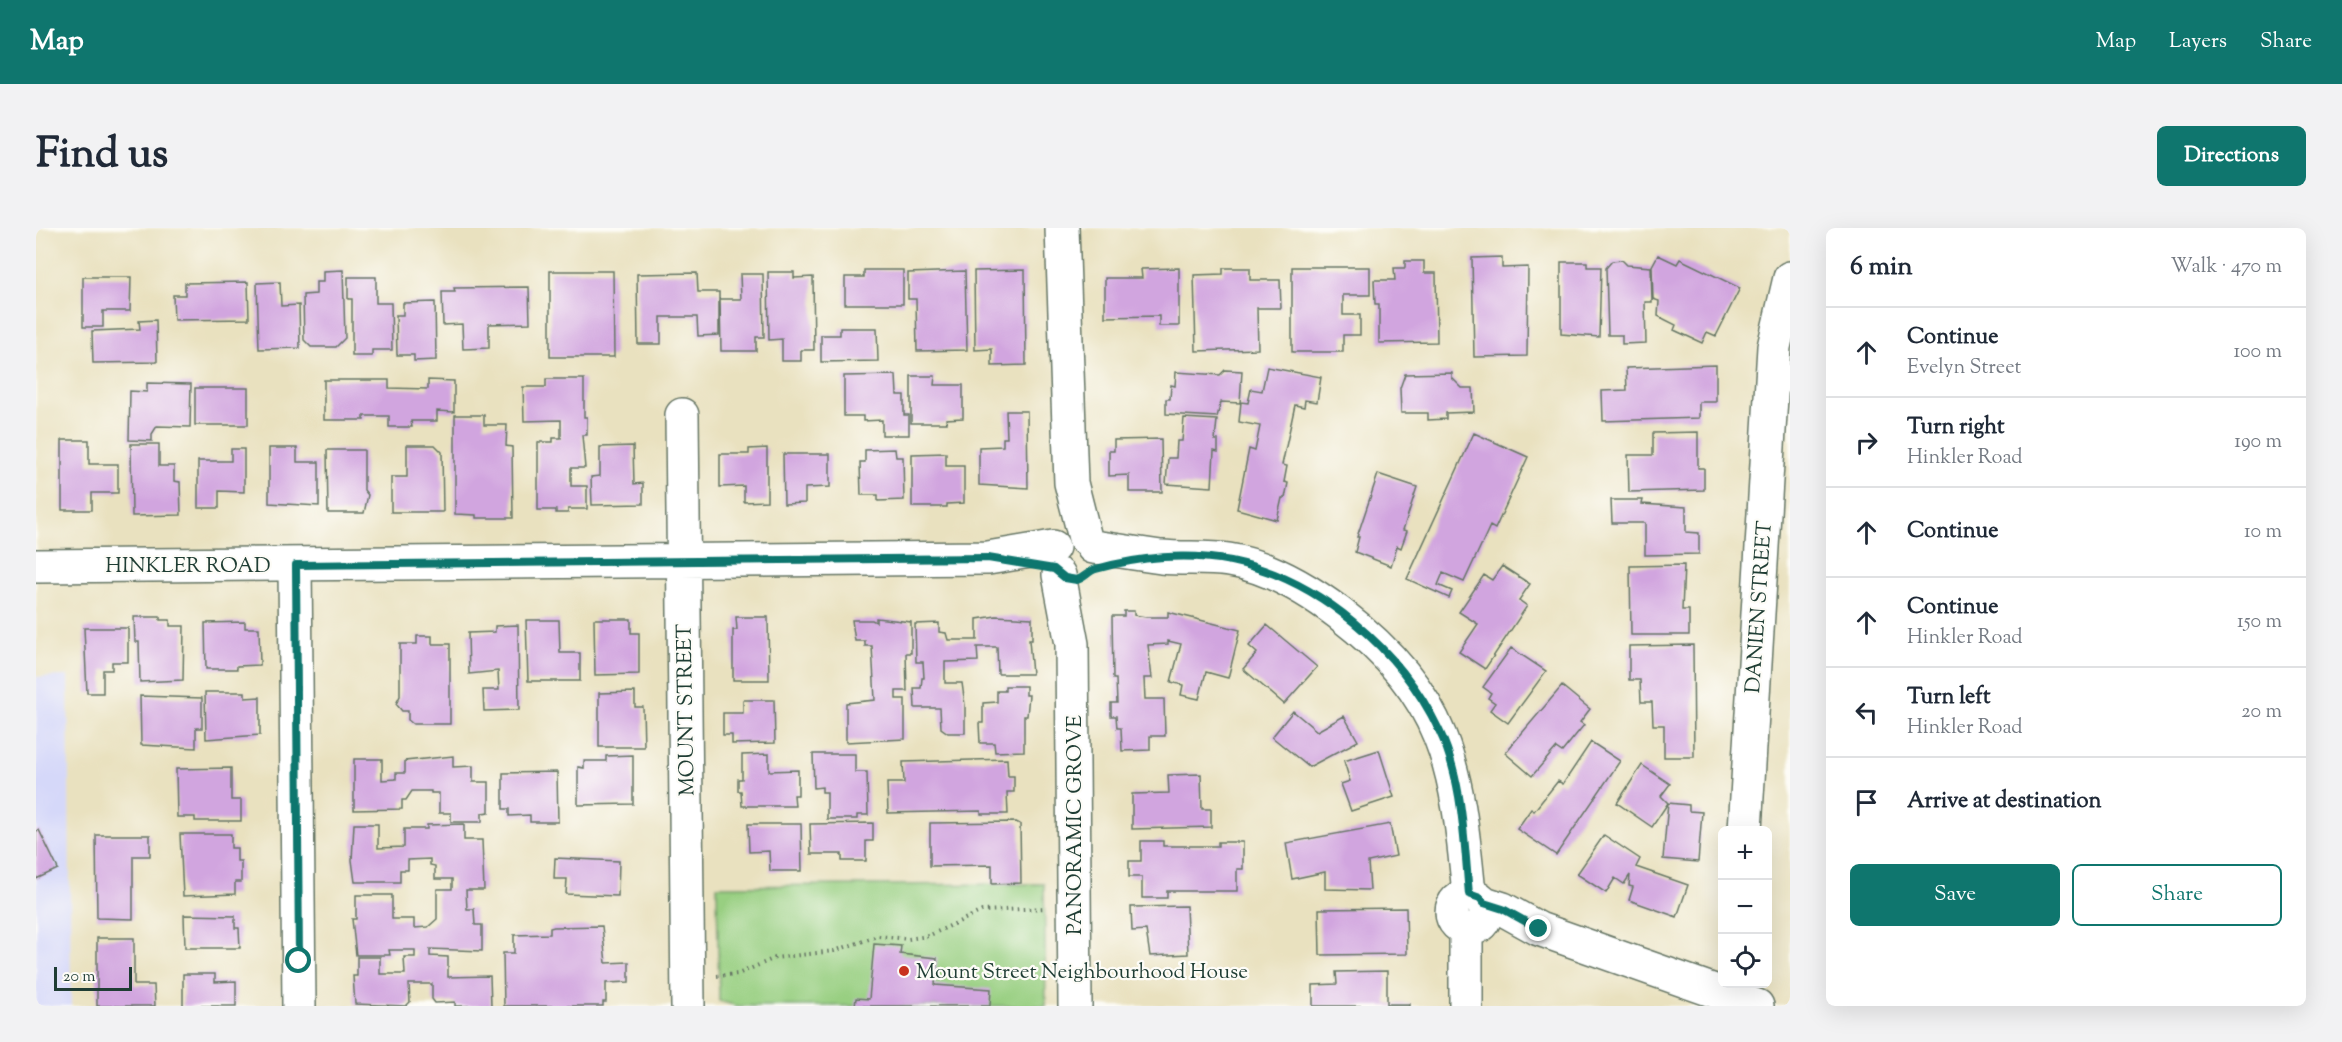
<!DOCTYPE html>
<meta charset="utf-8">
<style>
body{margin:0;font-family:"Sorts Mill Goudy",serif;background:#f2f2f3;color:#1f2937}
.controls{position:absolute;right:18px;bottom:18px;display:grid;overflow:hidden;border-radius:9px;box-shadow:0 6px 24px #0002}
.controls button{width:54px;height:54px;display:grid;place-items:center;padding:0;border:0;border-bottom:2px solid #e0e1e3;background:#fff;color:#1f2937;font:30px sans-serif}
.scale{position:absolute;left:18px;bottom:15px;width:78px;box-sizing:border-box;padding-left:6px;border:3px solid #1f3d34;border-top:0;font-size:16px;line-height:21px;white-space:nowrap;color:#1f3d34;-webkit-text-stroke:4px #fdfcf7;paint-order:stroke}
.stop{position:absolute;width:18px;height:18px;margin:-14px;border:4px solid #0f766e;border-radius:50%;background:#fff}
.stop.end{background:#0f766e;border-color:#fff;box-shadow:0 2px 6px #0008}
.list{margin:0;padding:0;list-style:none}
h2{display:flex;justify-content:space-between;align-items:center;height:78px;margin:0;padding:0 24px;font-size:26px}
h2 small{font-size:20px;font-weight:400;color:#747a83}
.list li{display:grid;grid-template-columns:39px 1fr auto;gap:18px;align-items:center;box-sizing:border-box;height:90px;padding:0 24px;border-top:2px solid #e0e1e3}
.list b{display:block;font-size:22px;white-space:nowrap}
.list p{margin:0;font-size:20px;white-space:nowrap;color:#747a83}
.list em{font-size:20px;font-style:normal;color:#747a83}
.actions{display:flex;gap:12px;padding:18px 24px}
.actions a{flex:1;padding:14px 0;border:2px solid #0f766e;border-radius:9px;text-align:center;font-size:21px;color:#0f766e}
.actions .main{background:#0f766e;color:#fff}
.icon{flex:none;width:33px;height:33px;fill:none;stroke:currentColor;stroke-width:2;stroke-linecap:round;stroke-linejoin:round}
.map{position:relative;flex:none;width:1754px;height:778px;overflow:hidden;border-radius:9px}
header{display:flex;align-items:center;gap:36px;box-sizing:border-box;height:84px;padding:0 30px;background:#0f766e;color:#fff}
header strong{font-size:28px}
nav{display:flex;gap:33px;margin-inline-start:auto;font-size:21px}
.intro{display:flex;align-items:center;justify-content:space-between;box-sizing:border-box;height:144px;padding:0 36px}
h1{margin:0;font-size:42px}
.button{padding:15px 27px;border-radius:9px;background:#0f766e;color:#fff;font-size:21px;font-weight:700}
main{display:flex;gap:36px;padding:0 36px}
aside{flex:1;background:#fff;border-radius:9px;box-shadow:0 6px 24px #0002}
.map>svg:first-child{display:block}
</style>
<header>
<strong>Map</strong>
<nav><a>Map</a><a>Layers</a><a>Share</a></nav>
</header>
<div class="intro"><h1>Find us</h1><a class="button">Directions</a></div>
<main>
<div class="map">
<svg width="1754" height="778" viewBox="0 0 1754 778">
<rect width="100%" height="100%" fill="#fdfcf7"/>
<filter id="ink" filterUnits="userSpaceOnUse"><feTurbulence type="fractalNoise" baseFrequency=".0167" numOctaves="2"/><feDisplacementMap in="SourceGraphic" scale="12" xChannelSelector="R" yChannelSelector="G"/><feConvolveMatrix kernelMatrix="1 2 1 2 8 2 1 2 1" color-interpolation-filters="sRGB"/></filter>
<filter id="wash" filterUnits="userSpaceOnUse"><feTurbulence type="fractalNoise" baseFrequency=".008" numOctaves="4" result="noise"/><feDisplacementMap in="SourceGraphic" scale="24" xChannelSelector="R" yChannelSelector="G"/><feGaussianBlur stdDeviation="1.35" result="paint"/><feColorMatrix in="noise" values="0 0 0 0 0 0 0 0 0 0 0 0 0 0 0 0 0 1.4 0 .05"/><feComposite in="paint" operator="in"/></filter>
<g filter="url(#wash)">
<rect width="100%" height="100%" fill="#e9e1bf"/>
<!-- built -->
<path fill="#d5d8f9" d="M32 448 35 778H0V449Z"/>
<!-- green -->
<path fill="#98cf81" stroke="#5c865a" stroke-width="1.5" d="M1008 656 1010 778H701L683 773 681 658Z"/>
<g id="blocks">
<!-- building -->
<path fill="#d1a5df" d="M1622 27 1641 36 1644 31 1704 60 1680 108 1671 104 1666 115 1638 102 1640 97 1622 88 1623 73 1617 71 1616 38Z
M1466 29V40L1492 39 1491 128 1438 129 1436 30Z
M1586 32 1591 37 1615 39 1616 74H1609L1610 115 1586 116V107H1572L1570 40 1576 33Z
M1369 33H1388V45H1400L1401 114 1343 115V76H1339L1338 52H1359L1358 40H1369Z
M1525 34H1551V39H1565L1563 109 1525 106Z
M1256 39H1334V67H1307V87H1324V107H1307V124H1256Z
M1143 40V98H1123V88L1069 89V50H1106L1105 41Z
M1187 40H1214V52H1244L1245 80H1221L1222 121 1160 123 1158 47 1187 46Z
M307 42 309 110 300 119H275L268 112 267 67 280 66V54H287V43Z
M828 42H867V76H809V49H828Z
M989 42 990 137 956 138V121L939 122 938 43Z
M514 43H577L578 129H514Z
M929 43 931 122 881 123 880 71H872V45Z
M732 44H758V50L777 49 778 122H765V133H746V111L733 112Z
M661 45 662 64H683V107L662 108 661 89H625V116H602L601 46Z
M704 46H727L728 109H720V123H685L684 71H705Z
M47 49H95L94 83H67V99H47Z
M312 49H340V75H355L356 122H336V128H316V71H312Z
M212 54 213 91 138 92 137 67H149V55Z
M244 54 245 78 263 77 264 120 223 121 221 55Z
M493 59 494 95 453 96V120L427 121 426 96 407 97 406 64H419L418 60Z
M399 74 400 132 378 133V127H361L360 87H367V75Z
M120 92 121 134 57 135 56 103 104 101 103 93Z
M804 100H841L842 133 785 134V107H804Z
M1680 137V174H1663V190L1567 193 1566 163 1591 162 1590 140Z
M1231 139 1285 149 1281 174 1269 172 1268 179 1259 177 1246 237 1251 238 1248 254 1252 255 1249 270H1246L1241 292 1201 281 1213 221 1219 223 1224 198 1203 194 1205 174 1212 175 1215 161 1226 163Z
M1189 142 1206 143 1204 175 1185 174 1181 189 1130 186V171H1134L1135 157 1139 158 1140 144 1184 147Z
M1416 145V150L1426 160H1437L1438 184 1410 185V191L1392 192V185H1365L1364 160 1369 146Z
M860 147 861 167H868V187H873V207H846V192L827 193V188H808V148Z
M875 148H899L898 157H927V190L910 191 911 195H875Z
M510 151H548V189H551V207H546L549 240H535V258H551V281H532V285H520V282H502V214H517V210H525V192L488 193 487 159H510Z
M288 152H353V160L392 161V152L418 153V184L401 183V193H375L376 199H353V188H328V192H288Z
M111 155 155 156 154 199 121 198 116 206V213L93 212 94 163 111 164Z
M159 160H212V197H159Z
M970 183H991L992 260 943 257V219L967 218V210H971Z
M419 187H448V197H471L470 218 476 219 477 290H440V287L419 286Z
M1148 190 1181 192 1179 212H1182V224L1178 223 1176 259 1130 256 1132 230H1140L1141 213H1146Z
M1662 204V240H1668V262L1593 264 1592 227H1617V205Z
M1438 205 1492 229 1459 301 1454 298 1428 354 1407 345 1402 357 1416 363 1413 370 1371 351Z
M1125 211 1126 264H1093V247L1073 248V223H1078V212Z
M26 212H53V236H82V265H56V282H26Z
M95 216H123V238H138V253L144 254 145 287 96 288Z
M371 217H399L406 224 407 284H355V249H371Z
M597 218 598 256 607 255V276L556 277 555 249 564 248V219Z
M233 220H261V234H283V278L233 275Z
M731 220V273L708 274V258L684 259V226H713V221Z
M195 221H208V264L183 263V280H162V233H195Z
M859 221 860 229H867L868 272 842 273V267H825L824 234H829V222Z
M291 222H328V262L332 267 328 285H292Z
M910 225V238H928V275L911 276V279H876V226Z
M747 226H794V259L769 260V275L748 276Z
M1342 246 1381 259 1367 302 1371 303 1365 320 1361 318 1355 338 1319 324 1323 309H1321Z
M1575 272H1607L1606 276 1650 279V304L1663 305V326L1609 327V295H1576Z
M1648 337 1646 382H1653V407H1595L1594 338Z
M1466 338 1494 356 1483 372 1491 378 1449 441 1423 424 1442 396 1423 384 1448 347 1456 352Z
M1088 383H1098V387L1110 389H1132V384L1204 402 1192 450 1170 444 1163 471 1145 467 1147 457 1135 454 1145 416 1132 413V416L1112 417 1116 450H1108L1109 471H1128L1129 508H1114V522L1086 523 1085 500H1081L1080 488H1075V475H1081L1080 451H1077L1076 388H1088Z
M960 388 996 390V412H993L996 446H962L961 419H941L942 433 909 434V455H926L929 477V505H912L905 500 904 480H879L878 460H885L886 450H888L887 434H880L879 396 903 395V404L910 405 912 412H941V391Z
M98 389H124V392H134V398H148L147 452 104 454 103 414H99Z
M700 389H732L733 452H697V402H701Z
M840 390 875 394V425H870L871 463H860V471H869V511L810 514V475L839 472 836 418H829V413H819L816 392H836L840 394Z
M558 391H595V405H603V446L559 447Z
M490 392H523L524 425H544V453H492Z
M209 394V400H223L224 437 201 438V441H170L169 395Z
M482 397 483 482 448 483 447 462H463L462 443 433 446 432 405 459 404V398Z
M1231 397 1281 439 1248 476 1207 441 1221 425 1213 418Z
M48 400H92V434H76V442H67V465H51Z
M381 408H396V416H414V496H377L372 492V483H366L360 476 364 468V416H381Z
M1657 417 1658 529H1628V497H1617L1616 474H1605L1604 452H1593V418Z
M1475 420 1510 443 1472 495 1454 482 1459 475 1452 470 1455 465 1447 459Z
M969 458H990V467H993L991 488H988V523L959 524 958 515H944L943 495H947V475L961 474V463H969Z
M1526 458 1554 481 1544 494 1548 497 1526 524 1520 520 1496 548 1469 525Z
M169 464H209V470L224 469V507L170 511Z
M599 464V479H607L608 519H563V465Z
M104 468 166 470V500H160V520L105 517Z
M707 472H738L739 515 696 516V507H687V485H707Z
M1257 483 1281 503 1308 488 1322 513 1273 539 1236 509Z
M1555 514 1584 533 1520 627 1481 601 1495 581 1498 583 1522 553 1527 556Z
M1343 522 1358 569 1315 583 1305 556 1314 553 1308 533Z
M733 526V543L762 542V567H758L759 578H706L705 563H702V551H706V527Z
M777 526H819V544H831L832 587H821V591H791V564H786V559L778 560Z
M597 527V576L542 577V539L548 540V533H570V528Z
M417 528V539L437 538V554H453V584L446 585V594H415V585H403V565H395V563H376L370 572H366V581L318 582V531H346V552L360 551V545H369V533Z
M971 531 972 548H978V564H971L972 586H945V583L852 585 851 555H868L867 534Z
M1606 537 1634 556 1625 568 1632 575 1653 577V583L1666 584 1662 634 1627 631 1632 575 1616 599 1581 575Z
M195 540V572H205V593H159V589H141L140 541Z
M521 544 522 594H494V587L473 588V581H467V545Z
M1165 546 1166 581H1175V599L1096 601V566L1133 565 1132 547Z
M980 594 984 596 985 655 956 656V637L894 638V595Z
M837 595V613H830V633H806V626H775L774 596Z
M318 596H342V620L368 619V601H391V597L428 596V612H446L448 662H430L431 681H438L439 697H446V723L394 721V728L412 729V749L454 748 455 778H419V774L399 775 396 771V756H373L374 774 370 778 319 776 317 748H321V729H344V746H369L368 729H379V722H353L354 727H320L316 691H320V667H356V691H378V700L392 699 401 691V661H416V651H399V638L394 637V631L372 632V642H364V654H319L316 632Z
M712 596H765L766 643H734L733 623 713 624Z
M1354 596 1360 628 1332 634 1334 662 1289 661V644L1256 651 1250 615Z
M3 602 22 641 0 651V603Z
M144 606H195V620H201V633H205V654H199V666L147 668Z
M60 607H114V628H97V691L61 690Z
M1568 607 1604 631 1600 639 1652 657 1641 689 1593 672 1597 659 1593 658 1594 647 1588 656 1579 650 1570 665 1541 646Z
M1105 613H1127V618H1182V614H1207V641H1201V663H1131V670H1106V649H1093V633H1105Z
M519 630 583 633 582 668 530 666 531 651H518Z
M1150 678 1152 726 1114 728 1110 702 1096 703 1095 679Z
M1370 680 1371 726 1284 727 1283 681Z
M148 687 199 688V700H203L204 720H149Z
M566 698 570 735 593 734V754L570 755V774H567V778H468L467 725H478V707L514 706V700L518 699Z
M61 710H98V757H118L119 778H61Z
M838 716 865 718 864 726 901 730 899 757 955 761 954 778H819L820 770 833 771Z
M1351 743V776H1374V778H1277V757L1301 756 1300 744Z
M147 746H179V754L200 753V778H147Z"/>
</g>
</g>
<g filter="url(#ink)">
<use href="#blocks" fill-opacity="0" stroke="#667665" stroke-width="1.5"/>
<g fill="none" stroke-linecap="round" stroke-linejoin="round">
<!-- minor casing -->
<g stroke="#667665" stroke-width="36">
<path id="minor" d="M1026 0 1035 255 1049 310
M646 187 652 778
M1057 319C1079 322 1102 326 1125 329 1147 331 1170 329 1193 332 1233 338 1271 361 1303 385 1411 468 1421 538 1433 666
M259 337 263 778
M0 338 952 330 1017 319
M1023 347 1036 416 1039 778
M1709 602 1738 119 1754 50
M1416 684a17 17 0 1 1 34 0a17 17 0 1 1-34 0Z
M1448 675 1467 681 1503 701 1721 778
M1430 778V701"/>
</g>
<!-- path -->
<path stroke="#667665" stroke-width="4" stroke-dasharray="1.5 4.5" stroke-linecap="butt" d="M681 748 702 746 739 730 798 723 842 708 872 711 892 708 946 683 1009 680"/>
<!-- minor -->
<use href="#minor" stroke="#fff" stroke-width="33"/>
</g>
</g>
<g fill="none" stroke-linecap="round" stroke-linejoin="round" filter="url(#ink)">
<!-- route -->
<path stroke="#0f766e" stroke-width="8" d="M263 733 260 337 952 330 1018 341 1029 350 1041 352C1048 350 1053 343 1060 341 1102 329 1152 324 1195 333 1283 351 1365 422 1403 502 1427 551 1428 613 1433 666L1444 670 1448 675 1467 681 1503 701"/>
</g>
<!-- markers -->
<circle fill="#c8321e" stroke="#fdfcf7" stroke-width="2" cx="868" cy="743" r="6"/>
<g text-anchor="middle" stroke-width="4.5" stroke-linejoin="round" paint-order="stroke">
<!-- street labels -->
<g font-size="21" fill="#1f3d34" stroke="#fdfcf7">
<text x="152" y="344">HINKLER ROAD</text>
<text transform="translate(1722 379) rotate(-86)" y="7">DANIEN STREET</text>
<text transform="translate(649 482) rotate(-91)" y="7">MOUNT STREET</text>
<text transform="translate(1038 597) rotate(-90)" y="7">PANORAMIC GROVE</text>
</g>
<!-- poi labels -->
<g font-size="21" fill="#1f3d34" stroke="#fdfcf7" text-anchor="start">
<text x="880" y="750">Mount Street Neighbourhood House</text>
</g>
</g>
</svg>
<div class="controls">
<button>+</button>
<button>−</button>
<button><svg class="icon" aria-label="locate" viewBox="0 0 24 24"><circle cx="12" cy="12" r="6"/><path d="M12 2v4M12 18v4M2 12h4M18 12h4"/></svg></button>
</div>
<div class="scale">20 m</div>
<div class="stop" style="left:263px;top:733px"></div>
<div class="stop end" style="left:1503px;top:701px"></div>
</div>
<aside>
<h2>6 min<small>Walk · 470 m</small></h2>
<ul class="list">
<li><svg class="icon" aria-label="ahead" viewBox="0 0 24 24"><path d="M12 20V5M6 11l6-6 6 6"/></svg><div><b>Continue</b><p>Evelyn Street</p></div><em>100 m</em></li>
<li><svg class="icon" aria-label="right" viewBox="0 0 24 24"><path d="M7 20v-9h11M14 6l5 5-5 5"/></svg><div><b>Turn right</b><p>Hinkler Road</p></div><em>190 m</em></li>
<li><svg class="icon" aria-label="ahead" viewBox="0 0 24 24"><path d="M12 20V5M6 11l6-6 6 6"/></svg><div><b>Continue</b></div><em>10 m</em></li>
<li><svg class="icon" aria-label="ahead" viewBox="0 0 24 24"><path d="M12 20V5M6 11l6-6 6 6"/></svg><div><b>Continue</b><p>Hinkler Road</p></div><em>150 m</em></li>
<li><svg class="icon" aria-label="left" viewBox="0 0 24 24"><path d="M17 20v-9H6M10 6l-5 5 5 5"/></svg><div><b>Turn left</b><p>Hinkler Road</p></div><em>20 m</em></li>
<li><svg class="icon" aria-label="arrive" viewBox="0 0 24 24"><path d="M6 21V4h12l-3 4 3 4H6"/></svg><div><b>Arrive at destination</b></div></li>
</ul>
<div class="actions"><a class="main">Save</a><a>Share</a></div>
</aside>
</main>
